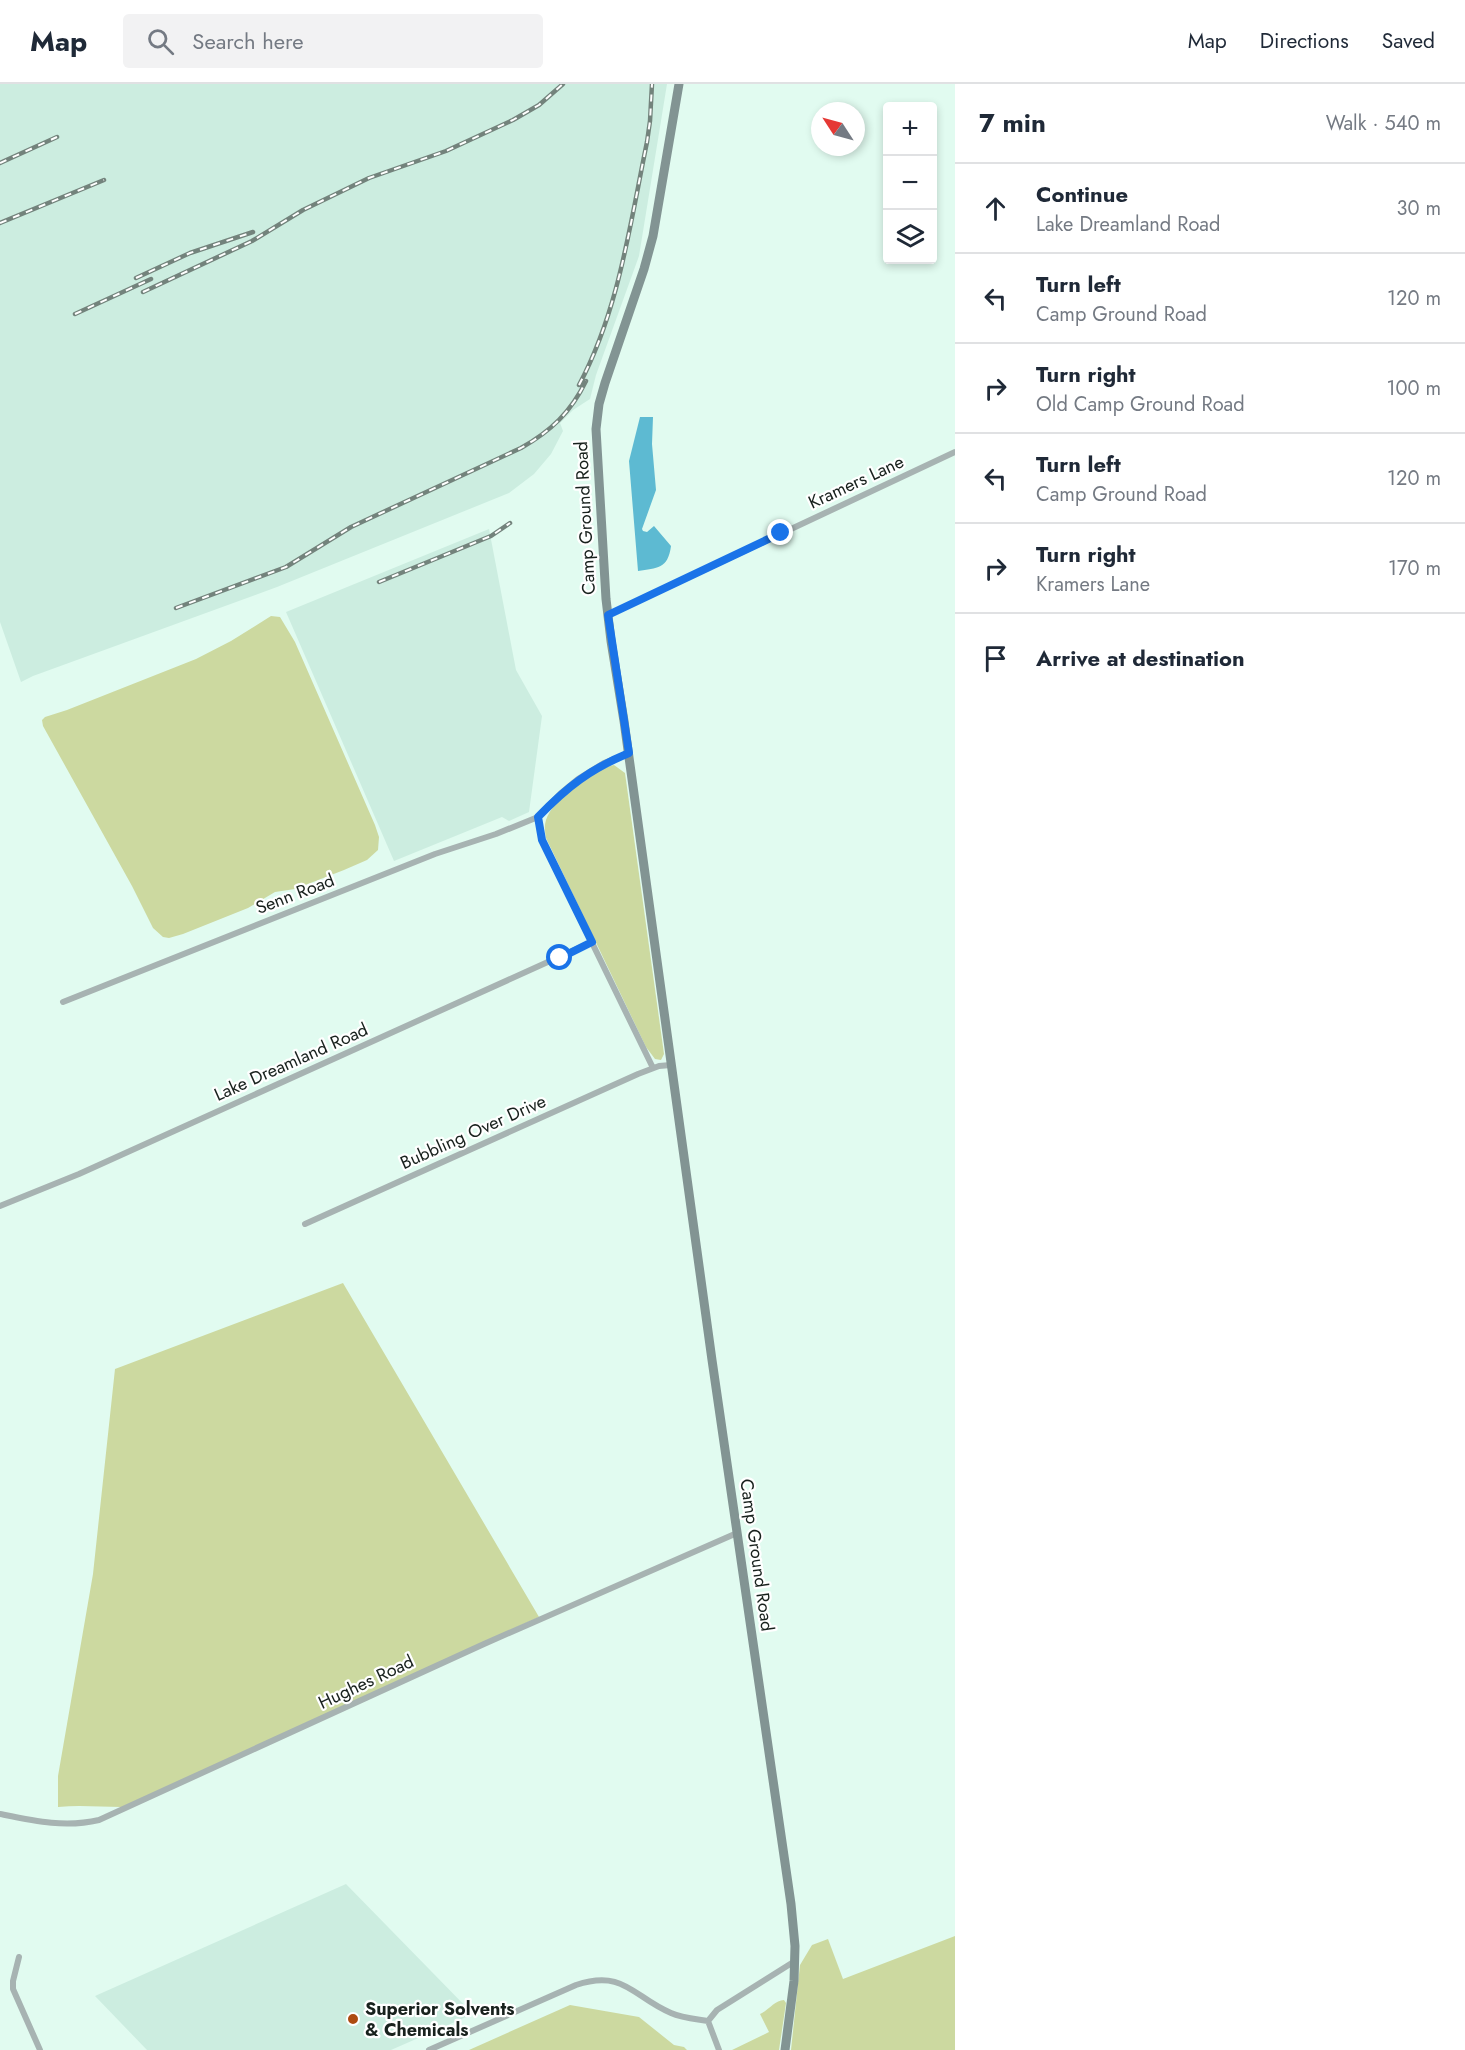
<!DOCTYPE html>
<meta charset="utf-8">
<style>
body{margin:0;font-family:Jost,sans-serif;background:#f2f2f3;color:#1f2937}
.controls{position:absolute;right:18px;top:18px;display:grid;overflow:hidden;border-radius:6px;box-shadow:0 3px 9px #0003}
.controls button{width:54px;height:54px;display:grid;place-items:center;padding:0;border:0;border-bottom:2px solid #e0e1e3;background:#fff;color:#1f2937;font:30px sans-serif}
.compass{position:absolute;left:811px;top:18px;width:54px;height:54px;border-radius:50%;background:#fff;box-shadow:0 3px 9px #0003;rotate:306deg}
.stop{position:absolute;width:18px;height:18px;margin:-14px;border:4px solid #1a73e8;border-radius:50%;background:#fff}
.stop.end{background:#1a73e8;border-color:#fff;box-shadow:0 2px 6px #0008}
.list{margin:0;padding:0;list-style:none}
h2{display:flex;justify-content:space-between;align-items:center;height:78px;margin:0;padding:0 24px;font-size:26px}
h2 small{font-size:20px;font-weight:400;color:#747a83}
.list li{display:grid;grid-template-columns:39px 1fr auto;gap:18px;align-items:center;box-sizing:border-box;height:90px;padding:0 24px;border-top:2px solid #e0e1e3}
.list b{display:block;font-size:22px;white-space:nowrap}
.list p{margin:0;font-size:20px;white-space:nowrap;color:#747a83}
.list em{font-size:20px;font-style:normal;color:#747a83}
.icon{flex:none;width:33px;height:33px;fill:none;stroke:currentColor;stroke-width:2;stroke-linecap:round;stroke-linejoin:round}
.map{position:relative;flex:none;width:955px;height:1966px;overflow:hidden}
header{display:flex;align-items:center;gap:36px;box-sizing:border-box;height:84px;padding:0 30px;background:#fff;border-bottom:2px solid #e0e1e3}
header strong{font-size:28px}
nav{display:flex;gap:33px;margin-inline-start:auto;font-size:21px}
.search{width:420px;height:54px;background:#f2f2f3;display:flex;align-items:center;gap:15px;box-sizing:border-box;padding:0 21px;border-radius:6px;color:#747a83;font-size:22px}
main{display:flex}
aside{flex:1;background:#fff}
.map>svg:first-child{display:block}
</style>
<header>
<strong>Map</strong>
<div class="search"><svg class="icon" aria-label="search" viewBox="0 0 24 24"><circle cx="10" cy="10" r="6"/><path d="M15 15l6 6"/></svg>Search here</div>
<nav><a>Map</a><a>Directions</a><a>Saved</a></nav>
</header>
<main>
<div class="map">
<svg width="955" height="1966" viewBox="0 0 955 1966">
<rect width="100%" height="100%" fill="#e1fbf0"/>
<!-- built -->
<path fill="#ccede0" d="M0 0H667L639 172 596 291 590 315 573 326 560 339 563 347 551 370 534 390 509 409 277 503 33 592 21 598 0 538Z
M489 445 516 586 542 632 529 728 509 737 502 733 394 777 286 528Z
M346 1800 473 1930 391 1966H147L95 1912Z"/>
<!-- green -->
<path fill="#ccd9a0" d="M271 532 280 533 295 558 375 741 379 753 378 766 367 776 344 786 295 805 275 808 248 824 183 850 169 854 163 853 153 844 132 802 43 642 42 636 45 633 67 626 196 575 231 557Z
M614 681 625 689 664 970 661 976 655 975 646 963 546 754C545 748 544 742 546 736 552 716 594 685 614 681Z
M343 1199 539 1533 122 1723C100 1723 80 1721 58 1723V1692L93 1490 115 1285Z
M955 1852V1966H791L800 1881 812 1861 828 1855 843 1895Z
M784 1916 786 1919 779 1966H732L769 1948 760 1930C769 1926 775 1916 784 1916Z
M570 1921 639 1933 674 1961 684 1963 687 1966H469Z"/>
<!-- water -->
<path fill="#5dbad2" d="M640 333H653L652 360 656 406 642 445 643 447 647 448 654 442 671 462C668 485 657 484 638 487L629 377Z"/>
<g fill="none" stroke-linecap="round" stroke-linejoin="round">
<!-- street -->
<path stroke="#a7b3b2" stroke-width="6" d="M608 531 955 368
M538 733 542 756 653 984
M63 918 435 770 496 750 538 733 561 709 578 695 604 679 629 669
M0 1122 79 1090 592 858
M305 1140 638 990 659 982 671 981
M0 1730C34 1737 65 1744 99 1736L484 1560 737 1449
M19 1873 13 1897V1905L40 1966
M429 1966 576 1901C624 1885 633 1913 671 1929 682 1934 696 1935 708 1937
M719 1966 708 1937 717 1926 795 1877"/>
<!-- secondary -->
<path stroke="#829493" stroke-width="9" d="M679 0 653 152 644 185 605 299 599 320 596 345 606 515 611 557 624 637 712 1276 791 1820 795 1862 794 1897 785 1966"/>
<!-- rail casing -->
<g stroke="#73837c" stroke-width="4.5">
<path id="rail" d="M0 79 57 53
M0 139 104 96
M136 194 190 169 253 148
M143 208 252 157 303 126 369 94 446 67 513 36 539 21 563 0
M75 230 151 195
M579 301C619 226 630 140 647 58L650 37 652 0
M379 498 491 452 510 439
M176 524 286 483 351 443 521 364C551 347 571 328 586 297"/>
</g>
<!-- rail -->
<use href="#rail" stroke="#fff" stroke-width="2" stroke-dasharray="7" stroke-linecap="butt"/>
</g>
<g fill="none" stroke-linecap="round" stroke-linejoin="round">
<!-- route -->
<path stroke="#1a73e8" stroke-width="8" d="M560 874 592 858 542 756 538 733C567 703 590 685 629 669L608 531 781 449"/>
</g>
<!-- markers -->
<circle fill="#ad4b10" stroke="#fff" stroke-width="2" cx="353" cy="1935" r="6"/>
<g text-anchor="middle" stroke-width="4.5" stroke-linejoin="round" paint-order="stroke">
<!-- street labels -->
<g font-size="18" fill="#18211d" stroke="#fff">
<text transform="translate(856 398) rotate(-25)" y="6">Kramers Lane</text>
<text transform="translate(585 434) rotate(-93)" y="6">Camp Ground Road</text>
<text transform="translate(295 810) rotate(-21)" y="6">Senn Road</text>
<text transform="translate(291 978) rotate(-24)" y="6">Lake Dreamland Road</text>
<text transform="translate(473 1048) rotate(-24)" y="6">Bubbling Over Drive</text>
<text transform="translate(757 1471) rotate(82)" y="6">Camp Ground Road</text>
<text transform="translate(366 1598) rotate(-25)" y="6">Hughes Road</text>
</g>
<!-- poi labels -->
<g font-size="18" font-weight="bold" fill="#18211d" stroke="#fff" text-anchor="start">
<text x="365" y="1931">Superior Solvents<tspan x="365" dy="21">&amp; Chemicals</tspan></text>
</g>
</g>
</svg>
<div class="controls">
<button>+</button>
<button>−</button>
<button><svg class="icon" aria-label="layers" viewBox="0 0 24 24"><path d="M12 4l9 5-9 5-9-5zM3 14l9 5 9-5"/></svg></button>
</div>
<svg class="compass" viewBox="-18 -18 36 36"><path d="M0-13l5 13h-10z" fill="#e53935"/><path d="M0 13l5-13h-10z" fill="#747a83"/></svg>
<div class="stop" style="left:560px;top:874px"></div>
<div class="stop end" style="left:781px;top:449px"></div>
</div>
<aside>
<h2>7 min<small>Walk · 540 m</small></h2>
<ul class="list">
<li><svg class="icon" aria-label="ahead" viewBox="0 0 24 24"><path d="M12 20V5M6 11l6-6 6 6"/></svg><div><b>Continue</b><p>Lake Dreamland Road</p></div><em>30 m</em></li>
<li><svg class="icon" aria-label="left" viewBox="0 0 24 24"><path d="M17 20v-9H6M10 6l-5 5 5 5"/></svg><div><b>Turn left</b><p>Camp Ground Road</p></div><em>120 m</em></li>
<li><svg class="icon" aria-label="right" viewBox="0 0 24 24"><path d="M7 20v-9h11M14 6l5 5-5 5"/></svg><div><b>Turn right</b><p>Old Camp Ground Road</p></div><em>100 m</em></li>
<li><svg class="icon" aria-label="left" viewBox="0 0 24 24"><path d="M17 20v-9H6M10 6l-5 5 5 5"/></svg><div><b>Turn left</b><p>Camp Ground Road</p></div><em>120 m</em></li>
<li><svg class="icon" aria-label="right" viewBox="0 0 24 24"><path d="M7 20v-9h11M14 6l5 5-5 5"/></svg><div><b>Turn right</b><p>Kramers Lane</p></div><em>170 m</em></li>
<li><svg class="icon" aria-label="arrive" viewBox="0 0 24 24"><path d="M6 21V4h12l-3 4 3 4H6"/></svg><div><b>Arrive at destination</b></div></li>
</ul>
</aside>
</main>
